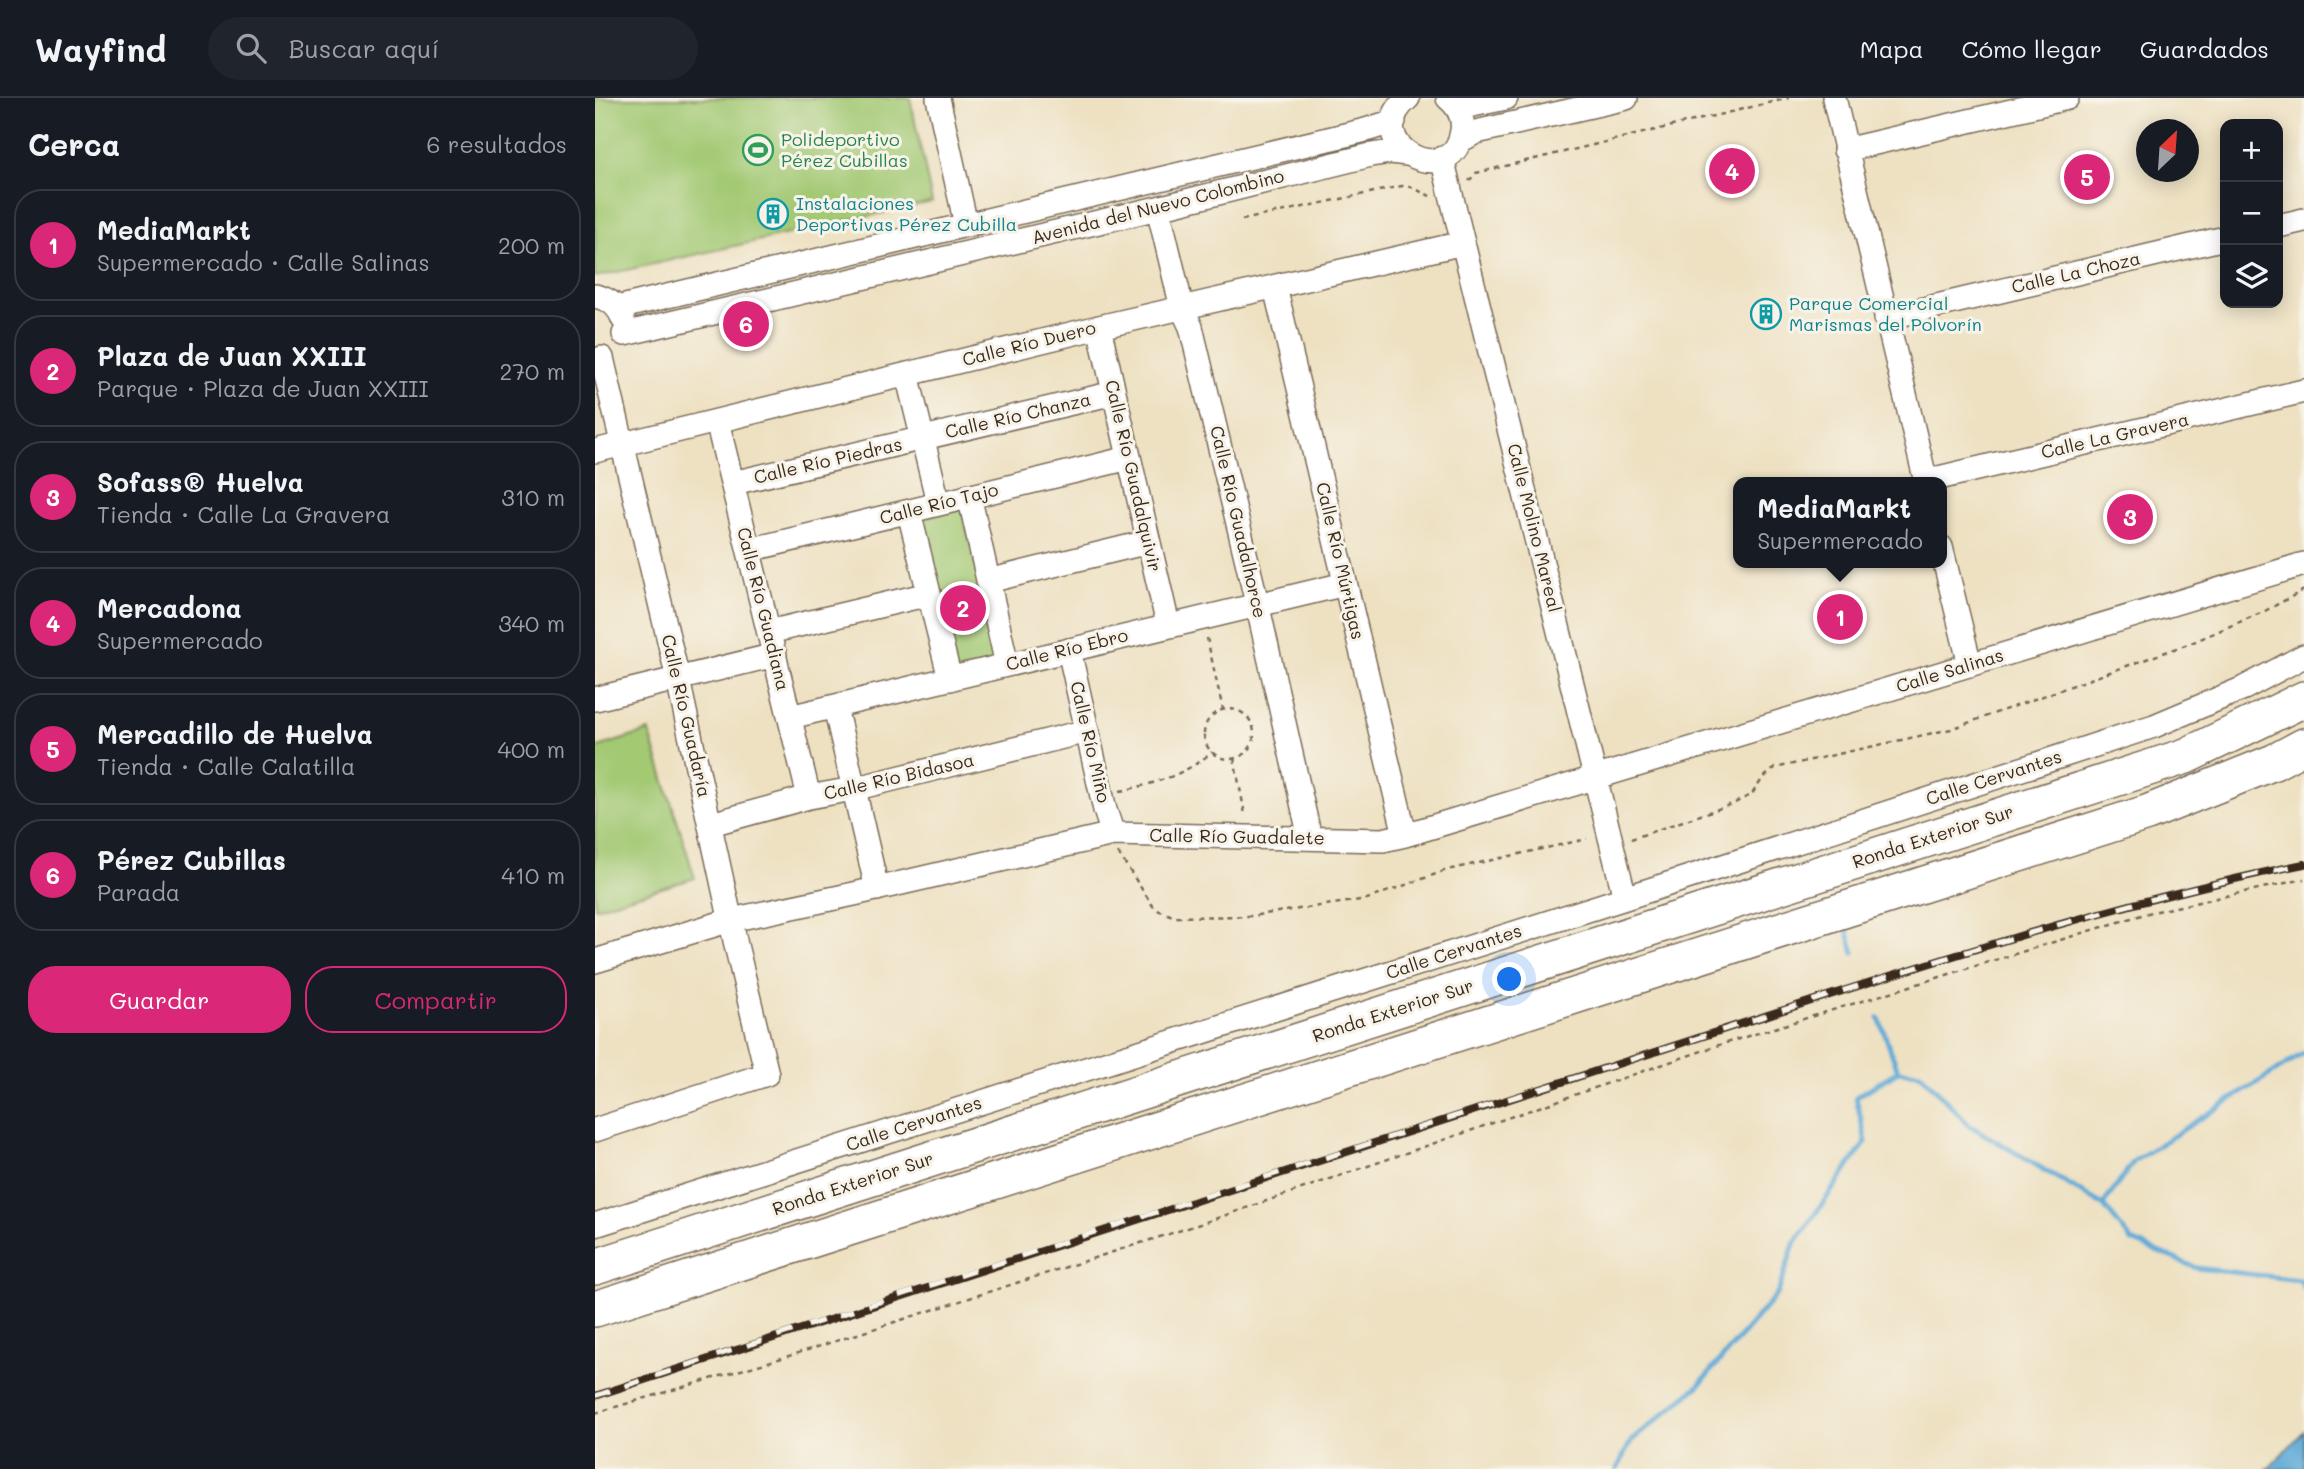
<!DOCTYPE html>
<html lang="es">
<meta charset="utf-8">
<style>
body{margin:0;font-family:Mali,sans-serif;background:#20242c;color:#f1f3f6}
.controls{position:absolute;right:21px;top:21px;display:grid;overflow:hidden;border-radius:14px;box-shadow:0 4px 18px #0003}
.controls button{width:63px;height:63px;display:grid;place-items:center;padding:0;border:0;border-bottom:2px solid #363941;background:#171b24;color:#f1f3f6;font:35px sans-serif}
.compass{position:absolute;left:1541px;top:21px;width:63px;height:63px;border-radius:50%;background:#171b24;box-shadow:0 4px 18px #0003;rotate:25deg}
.you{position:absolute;left:915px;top:882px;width:24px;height:24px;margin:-18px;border:5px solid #fff;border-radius:50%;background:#1a73e8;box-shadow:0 0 0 10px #1a73e833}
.badge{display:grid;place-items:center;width:46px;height:46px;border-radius:50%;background:#db2777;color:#fff;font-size:23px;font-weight:700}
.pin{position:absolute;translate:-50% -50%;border:4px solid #fff;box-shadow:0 2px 7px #0006}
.popup{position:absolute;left:1138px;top:379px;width:214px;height:91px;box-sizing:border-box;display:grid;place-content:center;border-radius:14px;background:#171b24;filter:drop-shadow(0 2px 5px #0005);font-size:23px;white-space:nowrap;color:#9ea1a6}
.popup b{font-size:26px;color:#f1f3f6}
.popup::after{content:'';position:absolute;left:50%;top:100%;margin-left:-14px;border:14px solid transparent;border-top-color:#171b24}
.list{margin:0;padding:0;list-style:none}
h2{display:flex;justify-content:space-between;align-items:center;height:91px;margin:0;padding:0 28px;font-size:30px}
h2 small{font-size:23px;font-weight:400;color:#9ea1a6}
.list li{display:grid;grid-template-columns:46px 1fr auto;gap:21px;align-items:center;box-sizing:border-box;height:112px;margin:0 14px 14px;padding:0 14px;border:2px solid #363941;border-radius:28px}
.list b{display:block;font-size:26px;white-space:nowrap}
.list p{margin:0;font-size:23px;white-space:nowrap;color:#9ea1a6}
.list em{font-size:23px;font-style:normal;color:#9ea1a6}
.actions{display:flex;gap:14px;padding:21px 28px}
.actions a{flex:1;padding:16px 0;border:2px solid #db2777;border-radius:28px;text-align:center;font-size:24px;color:#db2777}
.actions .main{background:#db2777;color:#fff}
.icon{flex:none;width:38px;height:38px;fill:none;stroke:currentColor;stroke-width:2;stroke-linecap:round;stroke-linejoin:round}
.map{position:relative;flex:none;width:1709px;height:1371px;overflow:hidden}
header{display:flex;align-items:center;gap:42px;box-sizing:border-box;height:98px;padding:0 35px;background:#171b24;border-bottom:2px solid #363941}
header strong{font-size:33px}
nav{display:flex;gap:38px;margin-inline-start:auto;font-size:24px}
.search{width:490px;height:63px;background:#20242c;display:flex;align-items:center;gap:18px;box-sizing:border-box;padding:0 24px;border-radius:38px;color:#9ea1a6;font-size:26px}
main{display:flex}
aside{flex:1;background:#171b24}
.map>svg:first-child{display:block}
</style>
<header>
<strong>Wayfind</strong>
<div class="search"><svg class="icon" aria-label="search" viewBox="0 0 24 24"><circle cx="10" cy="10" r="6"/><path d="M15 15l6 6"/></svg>Buscar aquí</div>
<nav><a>Mapa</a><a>Cómo llegar</a><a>Guardados</a></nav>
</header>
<main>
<aside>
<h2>Cerca<small>6 resultados</small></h2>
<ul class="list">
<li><span class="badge">1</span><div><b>MediaMarkt</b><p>Supermercado · Calle Salinas</p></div><em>200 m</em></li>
<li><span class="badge">2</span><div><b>Plaza de Juan XXIII</b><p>Parque · Plaza de Juan XXIII</p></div><em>270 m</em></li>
<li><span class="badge">3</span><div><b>Sofass® Huelva</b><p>Tienda · Calle La Gravera</p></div><em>310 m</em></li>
<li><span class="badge">4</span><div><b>Mercadona</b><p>Supermercado</p></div><em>340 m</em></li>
<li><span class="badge">5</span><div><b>Mercadillo de Huelva</b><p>Tienda · Calle Calatilla</p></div><em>400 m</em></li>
<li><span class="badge">6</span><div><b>Pérez Cubillas</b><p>Parada</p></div><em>410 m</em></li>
</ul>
<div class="actions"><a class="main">Guardar</a><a>Compartir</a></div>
</aside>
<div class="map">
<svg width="1709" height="1371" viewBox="0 0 1709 1371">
<rect width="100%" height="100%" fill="#f7f3e8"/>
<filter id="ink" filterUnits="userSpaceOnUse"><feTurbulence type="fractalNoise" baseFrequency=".0143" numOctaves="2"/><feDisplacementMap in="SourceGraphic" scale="14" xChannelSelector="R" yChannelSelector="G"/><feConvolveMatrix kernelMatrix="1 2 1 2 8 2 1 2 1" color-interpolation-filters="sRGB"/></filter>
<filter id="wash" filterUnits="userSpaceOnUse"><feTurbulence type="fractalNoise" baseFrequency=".00686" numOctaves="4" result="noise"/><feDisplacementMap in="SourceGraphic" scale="28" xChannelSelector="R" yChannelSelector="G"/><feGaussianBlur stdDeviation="1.57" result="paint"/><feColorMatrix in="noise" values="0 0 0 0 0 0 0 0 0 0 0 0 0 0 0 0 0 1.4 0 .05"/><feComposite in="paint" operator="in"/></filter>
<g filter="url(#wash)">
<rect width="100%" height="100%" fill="#eee1c2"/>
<!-- green -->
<path fill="#a3c973" stroke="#6f7a48" stroke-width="2" d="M0 0H315L337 104 0 179Z
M367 411 405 564 360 574 324 420Z
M54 633 100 780 0 810V650Z"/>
<!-- water -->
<path fill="#5faad7" stroke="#4d6a7a" stroke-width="2" d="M1709 1333V1371H1671L1675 1369Z"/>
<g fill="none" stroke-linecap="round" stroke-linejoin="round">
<!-- stream -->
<path stroke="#5faad7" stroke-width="5" d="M1252 831 1259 855
M1284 920 1303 973
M1508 1107 1539 1063 1709 955
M1022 1371 1036 1343 1103 1288 1183 1195 1199 1146 1271 1044 1261 999 1303 973 1325 975 1374 1027 1508 1107 1537 1143 1602 1170 1705 1182 1709 1190"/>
</g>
</g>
<g filter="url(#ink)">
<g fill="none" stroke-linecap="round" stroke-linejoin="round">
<!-- minor casing -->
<g stroke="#7a6a57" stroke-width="26">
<path id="minor" d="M343 0 371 127
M813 0C760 46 858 96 867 33 869 20 863 8 853 0
M1239 0 1331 384
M863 10 911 0
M865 43 881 34 1031 0
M1250 52 1472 0
M847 60 1030 800
M563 110 587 210 596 229 662 505 715 740
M1683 128 1709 122
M680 189 810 737
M0 198C14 201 23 207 28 221
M22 210 771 32 799 23
M1291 220 1630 140
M504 229 573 527
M29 236 563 110 776 57 796 54 812 56
M312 276 343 404
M122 323 214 699
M0 353 504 229 868 145
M1331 383 1709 293
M138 385 519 295
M374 397 412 567
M314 414 355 581
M1346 449 1375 567
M154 452 534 360
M393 483 553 444
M174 534 334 496
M474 552 510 712 518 736
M0 601 180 557
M240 609 282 791
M195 619 750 486
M116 726 214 699 258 691 492 633
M0 863 136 822 259 796 518 736 788 742 810 737 1709 466
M0 1032 172 976 141 847 80 568 7 260
M0 1127 1030 800 1559 628 1649 590 1709 558"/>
</g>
<!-- highway casing -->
<g stroke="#7a6a57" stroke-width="38">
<path id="highway" d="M0 1169 1591 658 1709 601
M0 1211 1552 715 1679 664 1709 648"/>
</g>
<!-- path -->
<path stroke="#7a6a57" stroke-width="2.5" stroke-dasharray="5 5" stroke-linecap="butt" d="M874 83 881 75 1194 0
M647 122 812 87 835 98
M612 540 628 612
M609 636a25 25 0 1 1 50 0a25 25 0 1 1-50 0Z
M639 660 650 716
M525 693C559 686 590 677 617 654
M1036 741 1140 705 1157 696 1168 680 1180 670 1356 631 1596 545 1670 513 1709 492
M523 755 560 811 580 819 656 818 772 801 852 772 992 741
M0 1315 197 1257 602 1127 1124 947 1553 815 1709 781"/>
<!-- minor -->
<use href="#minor" stroke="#fff" stroke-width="23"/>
<!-- highway -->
<use href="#highway" stroke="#fff" stroke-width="35"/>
<!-- rail casing -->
<g stroke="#3b2a1e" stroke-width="8">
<path id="rail" d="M0 1298C333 1187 667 1080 1001 973 1235 898 1468 815 1709 766"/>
</g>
<!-- rail -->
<use href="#rail" stroke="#f7f3e8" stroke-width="5" stroke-dasharray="16" stroke-linecap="butt"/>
</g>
</g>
<!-- icons -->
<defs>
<g id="stadium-ring" transform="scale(1.575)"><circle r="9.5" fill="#f7f3e8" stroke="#2e9e5b" stroke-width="1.5"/><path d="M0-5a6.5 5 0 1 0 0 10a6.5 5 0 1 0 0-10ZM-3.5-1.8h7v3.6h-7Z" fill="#2e9e5b"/></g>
<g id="building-ring" transform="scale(1.575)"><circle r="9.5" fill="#f7f3e8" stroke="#0f9aa8" stroke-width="1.5"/><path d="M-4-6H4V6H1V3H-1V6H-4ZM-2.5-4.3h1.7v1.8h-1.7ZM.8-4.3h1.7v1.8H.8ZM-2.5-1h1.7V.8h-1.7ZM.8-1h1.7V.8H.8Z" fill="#0f9aa8"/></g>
</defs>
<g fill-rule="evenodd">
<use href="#stadium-ring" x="163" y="52"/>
<use href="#building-ring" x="178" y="116"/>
<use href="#building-ring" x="1171" y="216"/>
</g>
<g text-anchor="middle" stroke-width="6" stroke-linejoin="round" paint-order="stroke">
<!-- leisure labels -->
<g font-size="18" fill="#27864d" stroke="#f7f3e8" text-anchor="start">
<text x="186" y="48">Polideportivo<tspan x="186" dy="21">Pérez Cubillas</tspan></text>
</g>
<!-- culture labels -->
<g font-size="18" fill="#0d838f" stroke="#f7f3e8" text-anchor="start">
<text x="201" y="112">Instalaciones<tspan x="201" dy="21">Deportivas Pérez Cubilla</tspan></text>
<text x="1194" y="212">Parque Comercial<tspan x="1194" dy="21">Marismas del Polvorín</tspan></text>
</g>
<!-- street labels -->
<g font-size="18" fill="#3b2a1e" stroke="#f7f3e8">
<text transform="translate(563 109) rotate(-14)" y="6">Avenida del Nuevo Colombino</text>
<text transform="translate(1481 175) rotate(-13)" y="6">Calle La Choza</text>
<text transform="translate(434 246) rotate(-14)" y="6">Calle Río Duero</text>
<text transform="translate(423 318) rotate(-13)" y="6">Calle Río Chanza</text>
<text transform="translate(1520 338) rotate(-13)" y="6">Calle La Gravera</text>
<text transform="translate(233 363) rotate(-13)" y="6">Calle Río Piedras</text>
<text transform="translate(538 378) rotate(77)" y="6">Calle Río Guadalquivir</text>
<text transform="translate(344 406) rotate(-14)" y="6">Calle Río Tajo</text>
<text transform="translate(643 424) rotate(77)" y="6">Calle Río Guadalhorce</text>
<text transform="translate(939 430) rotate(76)" y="6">Calle Molino Mareal</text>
<text transform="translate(745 463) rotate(77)" y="6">Calle Río Múrtigas</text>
<text transform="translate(168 511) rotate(76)" y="6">Calle Río Guadiana</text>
<text transform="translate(472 552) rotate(-14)" y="6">Calle Río Ebro</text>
<text transform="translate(1355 573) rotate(-17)" y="6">Calle Salinas</text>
<text transform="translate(91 618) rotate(77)" y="6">Calle Río Guadaría</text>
<text transform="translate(495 644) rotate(77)" y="6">Calle Río Miño</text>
<text transform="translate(304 679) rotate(-13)" y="6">Calle Río Bidasoa</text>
<text transform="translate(1399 680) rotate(-18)" y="6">Calle Cervantes</text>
<text transform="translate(642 739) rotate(1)" y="6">Calle Río Guadalete</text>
<text transform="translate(1338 739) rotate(-18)" y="6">Ronda Exterior Sur</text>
<text transform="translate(859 854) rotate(-18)" y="6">Calle Cervantes</text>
<text transform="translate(798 913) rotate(-18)" y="6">Ronda Exterior Sur</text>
<text transform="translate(319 1026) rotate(-18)" y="6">Calle Cervantes</text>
<text transform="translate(258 1086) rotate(-18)" y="6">Ronda Exterior Sur</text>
</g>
</g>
</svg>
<div class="controls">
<button>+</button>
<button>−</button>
<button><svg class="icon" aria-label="layers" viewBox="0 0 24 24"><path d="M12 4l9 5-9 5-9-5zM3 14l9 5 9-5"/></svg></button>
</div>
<svg class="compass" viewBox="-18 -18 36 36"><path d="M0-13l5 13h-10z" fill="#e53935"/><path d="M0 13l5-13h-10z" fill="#9ea1a6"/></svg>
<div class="you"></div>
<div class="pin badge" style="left:1245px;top:519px">1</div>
<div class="popup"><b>MediaMarkt</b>Supermercado</div>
<div class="pin badge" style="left:368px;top:510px">2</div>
<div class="pin badge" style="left:1535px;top:419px">3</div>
<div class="pin badge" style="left:1137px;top:73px">4</div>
<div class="pin badge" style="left:1492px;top:79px">5</div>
<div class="pin badge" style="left:151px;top:226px">6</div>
</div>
</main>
